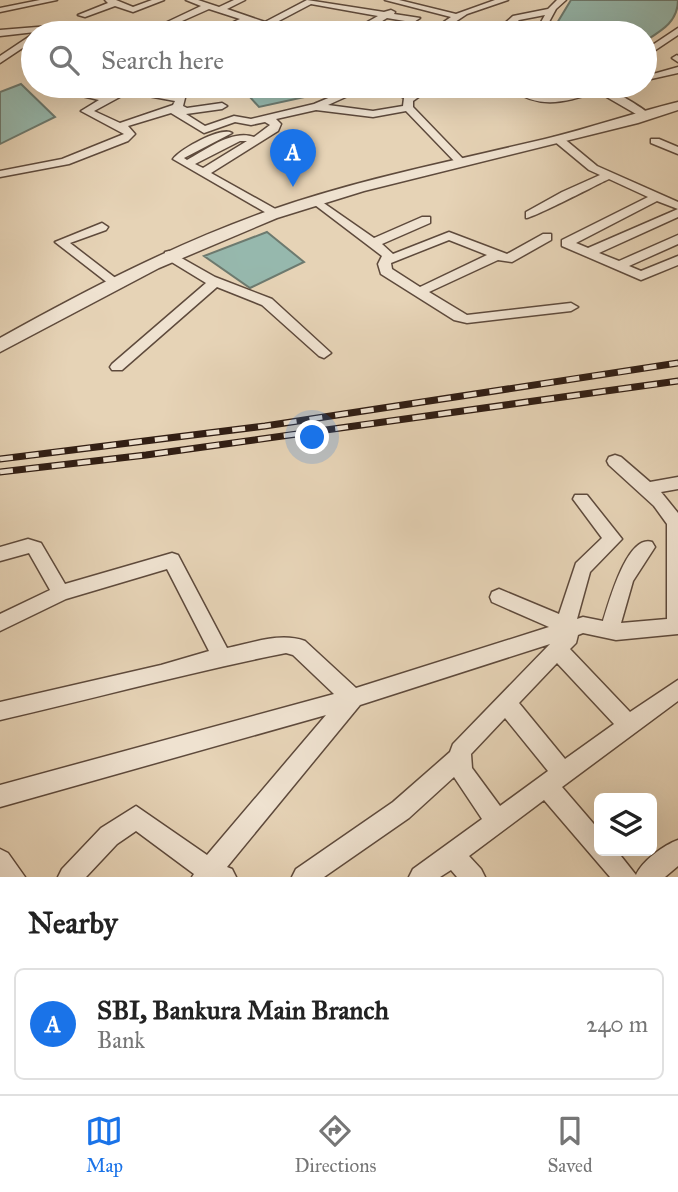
<!DOCTYPE html>
<style>
body{margin:0;font-family:"IM FELL Great Primer",serif;background:#f2f2f2;color:#222}
.controls{position:absolute;right:21px;bottom:21px;display:grid;overflow:hidden;border-radius:10px;box-shadow:0 7px 28px #0002}
.controls button{width:63px;height:63px;display:grid;place-items:center;padding:0;border:0;border-bottom:2px solid #e0e0e0;background:#fff;color:#222;font:35px sans-serif}
.you{position:absolute;left:313px;top:438px;width:24px;height:24px;margin:-18px;border:5px solid #fff;border-radius:50%;background:#1a73e8;box-shadow:0 0 0 10px #1a73e833}
.badge{display:grid;place-items:center;width:46px;height:46px;border-radius:50%;background:#1a73e8;color:#fff;font-size:23px;font-weight:700}
.pin{position:absolute;translate:-50% -58px;filter:drop-shadow(0 2px 4px #0008)}
.pin::after{content:'';position:absolute;top:37px;width:24px;height:21px;background:inherit;clip-path:polygon(0 0,100% 0,50% 100%)}
.list{margin:0;padding:0;list-style:none}
h2{display:flex;justify-content:space-between;align-items:center;height:91px;margin:0;padding:0 28px;font-size:30px}
h2 small{font-size:23px;font-weight:400;color:#767676}
.list li{display:grid;grid-template-columns:46px 1fr auto;gap:21px;align-items:center;box-sizing:border-box;height:112px;margin:0 14px 14px;padding:0 14px;border:2px solid #e0e0e0;border-radius:10px}
.list b{display:block;font-size:26px;white-space:nowrap}
.list p{margin:0;font-size:23px;white-space:nowrap;color:#767676}
.list em{font-size:23px;font-style:normal;color:#767676}
.icon{flex:none;width:38px;height:38px;fill:none;stroke:currentColor;stroke-width:2;stroke-linecap:round;stroke-linejoin:round}
.map{position:relative;flex:none;width:678px;height:877px;overflow:hidden}
.search{position:absolute;background:#fff;box-shadow:0 7px 28px #0002;left:21px;right:21px;top:21px;height:77px;display:flex;align-items:center;gap:18px;box-sizing:border-box;padding:0 24px;border-radius:38px;color:#767676;font-size:26px}
.sheet{height:217px;background:#fff}
nav{display:flex;justify-content:space-around;align-items:center;box-sizing:border-box;height:98px;border-top:2px solid #e0e0e0;background:#fff;font-size:19px;color:#767676}
nav a{display:grid;justify-items:center;gap:4px}
nav .on{color:#1a73e8}
.map>svg:first-child{display:block}
</style>
<div class="map">
<svg width="678" height="877" viewBox="0 0 678 877">
<rect width="100%" height="100%" fill="#e6d3b6"/>
<filter id="stains"><feTurbulence type="fractalNoise" baseFrequency=".00286" numOctaves="4"/><feColorMatrix values="0 0 0 0 .2 0 0 0 0 .09 0 0 0 0 .02 0 0 0 .5 -.17"/></filter>
<radialGradient id="worn" r=".72"><stop offset=".6" stop-color="#630" stop-opacity="0"/><stop offset="1" stop-color="#630" stop-opacity=".3"/></radialGradient>
<!-- water -->
<path fill="#96b8ad" stroke="#6d7a6f" stroke-width="2" d="M571 0H678C678 22 661 31 645 41V33H551Z
M21 84 55 117 0 144V92Z
M240 86H329L332 91 259 107Z
M267 232 304 262 250 288 204 256Z"/>
<g fill="none" stroke-linecap="round" stroke-linejoin="round">
<!-- minor casing -->
<g stroke="#5e4a3c" stroke-width="3">
<path id="minor" d="M40 0H57L0 12V8Z
M105 0H116L133 7 152 0H164L133 12 115 6 85 17 78 15 108 3Z
M186 0H198L219 7 234 0H245L227 9 265 22 307 0 384 12 391 10 395 12 394 14 420 18 397 33H387L405 21 387 18 363 33H355V29L378 16 311 4 273 24 295 33H283L248 22 220 33H209L240 19 209 9 155 33 70 28 0 36V30L87 23 122 27 144 33 201 6Z
M385 0H399L456 14 495 0H508L467 14 452 24 497 30 513 16 548 9 557 0H566L556 9 543 33H535L545 15 519 20 504 33 445 29 439 33H432V30L451 17Z
M678 28V35L645 57V50Z
M33 34V41L0 63V56Z
M677 55 678 56V62L672 58Z
M678 67V73L651 79 646 76Z
M39 86H57L108 96 125 86 176 95 178 86H188L183 106 187 108 222 103 227 106 222 109 186 114 205 126 234 116 251 119 314 104 357 86H370L328 105 373 111 403 106 404 98 381 86H393L410 94 417 86H427L424 93 413 101V107L466 162 457 164 406 111 373 117 316 110 276 119 281 124 278 131 211 173 279 211 281 214 275 218 173 159C180 149 222 126 232 133L184 158 187 160C206 150 232 129 254 137L270 125 265 122 251 125 235 122 204 133 171 113 128 126 135 134 128 141 69 164 0 177V171L62 159 124 134 81 111 99 100ZM129 92 132 93 175 101 173 105 120 123 94 111ZM240 141H247L203 168 195 164Z
M506 86C515 86 522 89 530 90 540 90 550 86 561 86L536 94C557 103 577 89 593 86 604 83 643 108 652 116L643 118 598 92C561 103 539 110 506 86Z
M554 137H562L597 166 678 202V217L599 253 619 261 678 235V244L629 266 641 271 678 256V265L641 280 562 246V240L648 197 609 179C596 185 533 218 526 218V212L562 192 600 175 589 170 554 141ZM657 201 678 209 588 248 576 243Z
M651 139H659L678 147V154L651 143Z
M315 197 374 238 422 217H430V223L382 244 393 254 449 232 507 254 543 234H551V240L512 262 498 260 429 292 467 315 571 303 578 307 571 311 467 323 454 320 381 274 378 264 382 256 311 202V198ZM449 240 487 255 420 287 392 269 391 263Z
M102 223 108 227 106 230 70 243 118 280V286L113 287 55 242Z
M169 251 215 277 272 299 331 353 324 358 319 356 262 305 217 287 122 370H112L110 367 112 364 206 283 165 258V252Z
M615 455 621 457 650 482 678 477V489L661 492 678 513V634L616 640 583 633 578 635 576 643 570 649 630 712 678 680V701L562 787 599 830V851H617L636 875C642 861 664 845 678 840V866L665 877H610L544 800 469 856 481 869 485 877H457L451 870 440 877H409L413 869 482 819 454 777 409 818 324 877H292L296 869 393 802 450 752 453 744 550 644 360 705 227 867 232 869 236 877H192L194 874 136 831 117 844 86 877H58L62 869 101 828 136 806 207 855 326 715 0 807V785L334 694 293 655 286 653C190 672 96 698 0 720V702L161 665 209 651 167 569 66 599 0 631V614L50 590 29 553 0 561V547L28 539 41 543 65 584 172 553 178 555 227 648C252 643 280 632 305 641L356 688 549 627 492 602 490 597 492 592 499 589 559 614 576 563 602 538 573 499 575 495H587L622 539 590 572 577 619 583 617 603 621C609 603 627 534 652 542L655 547 633 581 621 623 667 619V524L654 506 609 465 607 461 609 457ZM557 663 614 724 565 759 519 703ZM505 718 548 771 500 806 472 768 471 754Z
M0 849 8 853 25 877H0Z"/>
</g>
<!-- tertiary casing -->
<g stroke="#5e4a3c" stroke-width="3">
<path id="tertiary" d="M678 102V110L638 123 364 191 277 218 159 268 0 352V338C86 290 175 244 268 211 359 179 452 161 545 139 590 128 633 113 678 102Z"/>
</g>
<!-- minor -->
<use href="#minor" fill="#efe2d0" fill-rule="evenodd"/>
<!-- tertiary -->
<use href="#tertiary" fill="#efe2d0" fill-rule="evenodd"/>
<!-- rail casing -->
<g stroke="#301d13" stroke-width="7">
<path id="rail" d="M0 459 265 426 678 363
M0 472 146 455 678 381"/>
</g>
<!-- rail -->
<use href="#rail" stroke="#efe2d0" stroke-width="4.5" stroke-dasharray="13" stroke-linecap="butt"/>
</g>
<rect width="100%" height="100%" filter="url(#stains)"/>
<rect width="100%" height="100%" fill="url(#worn)"/>
</svg>
<div class="controls">
<button><svg class="icon" aria-label="layers" viewBox="0 0 24 24"><path d="M12 4l9 5-9 5-9-5zM3 14l9 5 9-5"/></svg></button>
</div>
<div class="you"></div>
<div class="pin badge" style="left:293px;top:187px">A</div>
<div class="search"><svg class="icon" aria-label="search" viewBox="0 0 24 24"><circle cx="10" cy="10" r="6"/><path d="M15 15l6 6"/></svg>Search here</div>
</div>
<section class="sheet">
<h2>Nearby<small></small></h2>
<ul class="list">
<li><span class="badge">A</span><div><b>SBI, Bankura Main Branch</b><p>Bank</p></div><em>240 m</em></li>
</ul>
</section>
<nav>
<a class="on"><svg class="icon" aria-label="map" viewBox="0 0 24 24"><path d="M3 6l6-2 6 2 6-2v14l-6 2-6-2-6 2zM9 4v14M15 6v14"/></svg>Map</a>
<a><svg class="icon" aria-label="directions" viewBox="0 0 24 24"><path d="M12 3l9 9-9 9-9-9zM9 14v-3h6M13 9l2 2-2 2"/></svg>Directions</a>
<a><svg class="icon" aria-label="saved" viewBox="0 0 24 24"><path d="M7 4h10v16l-5-4-5 4z"/></svg>Saved</a>
</nav>
